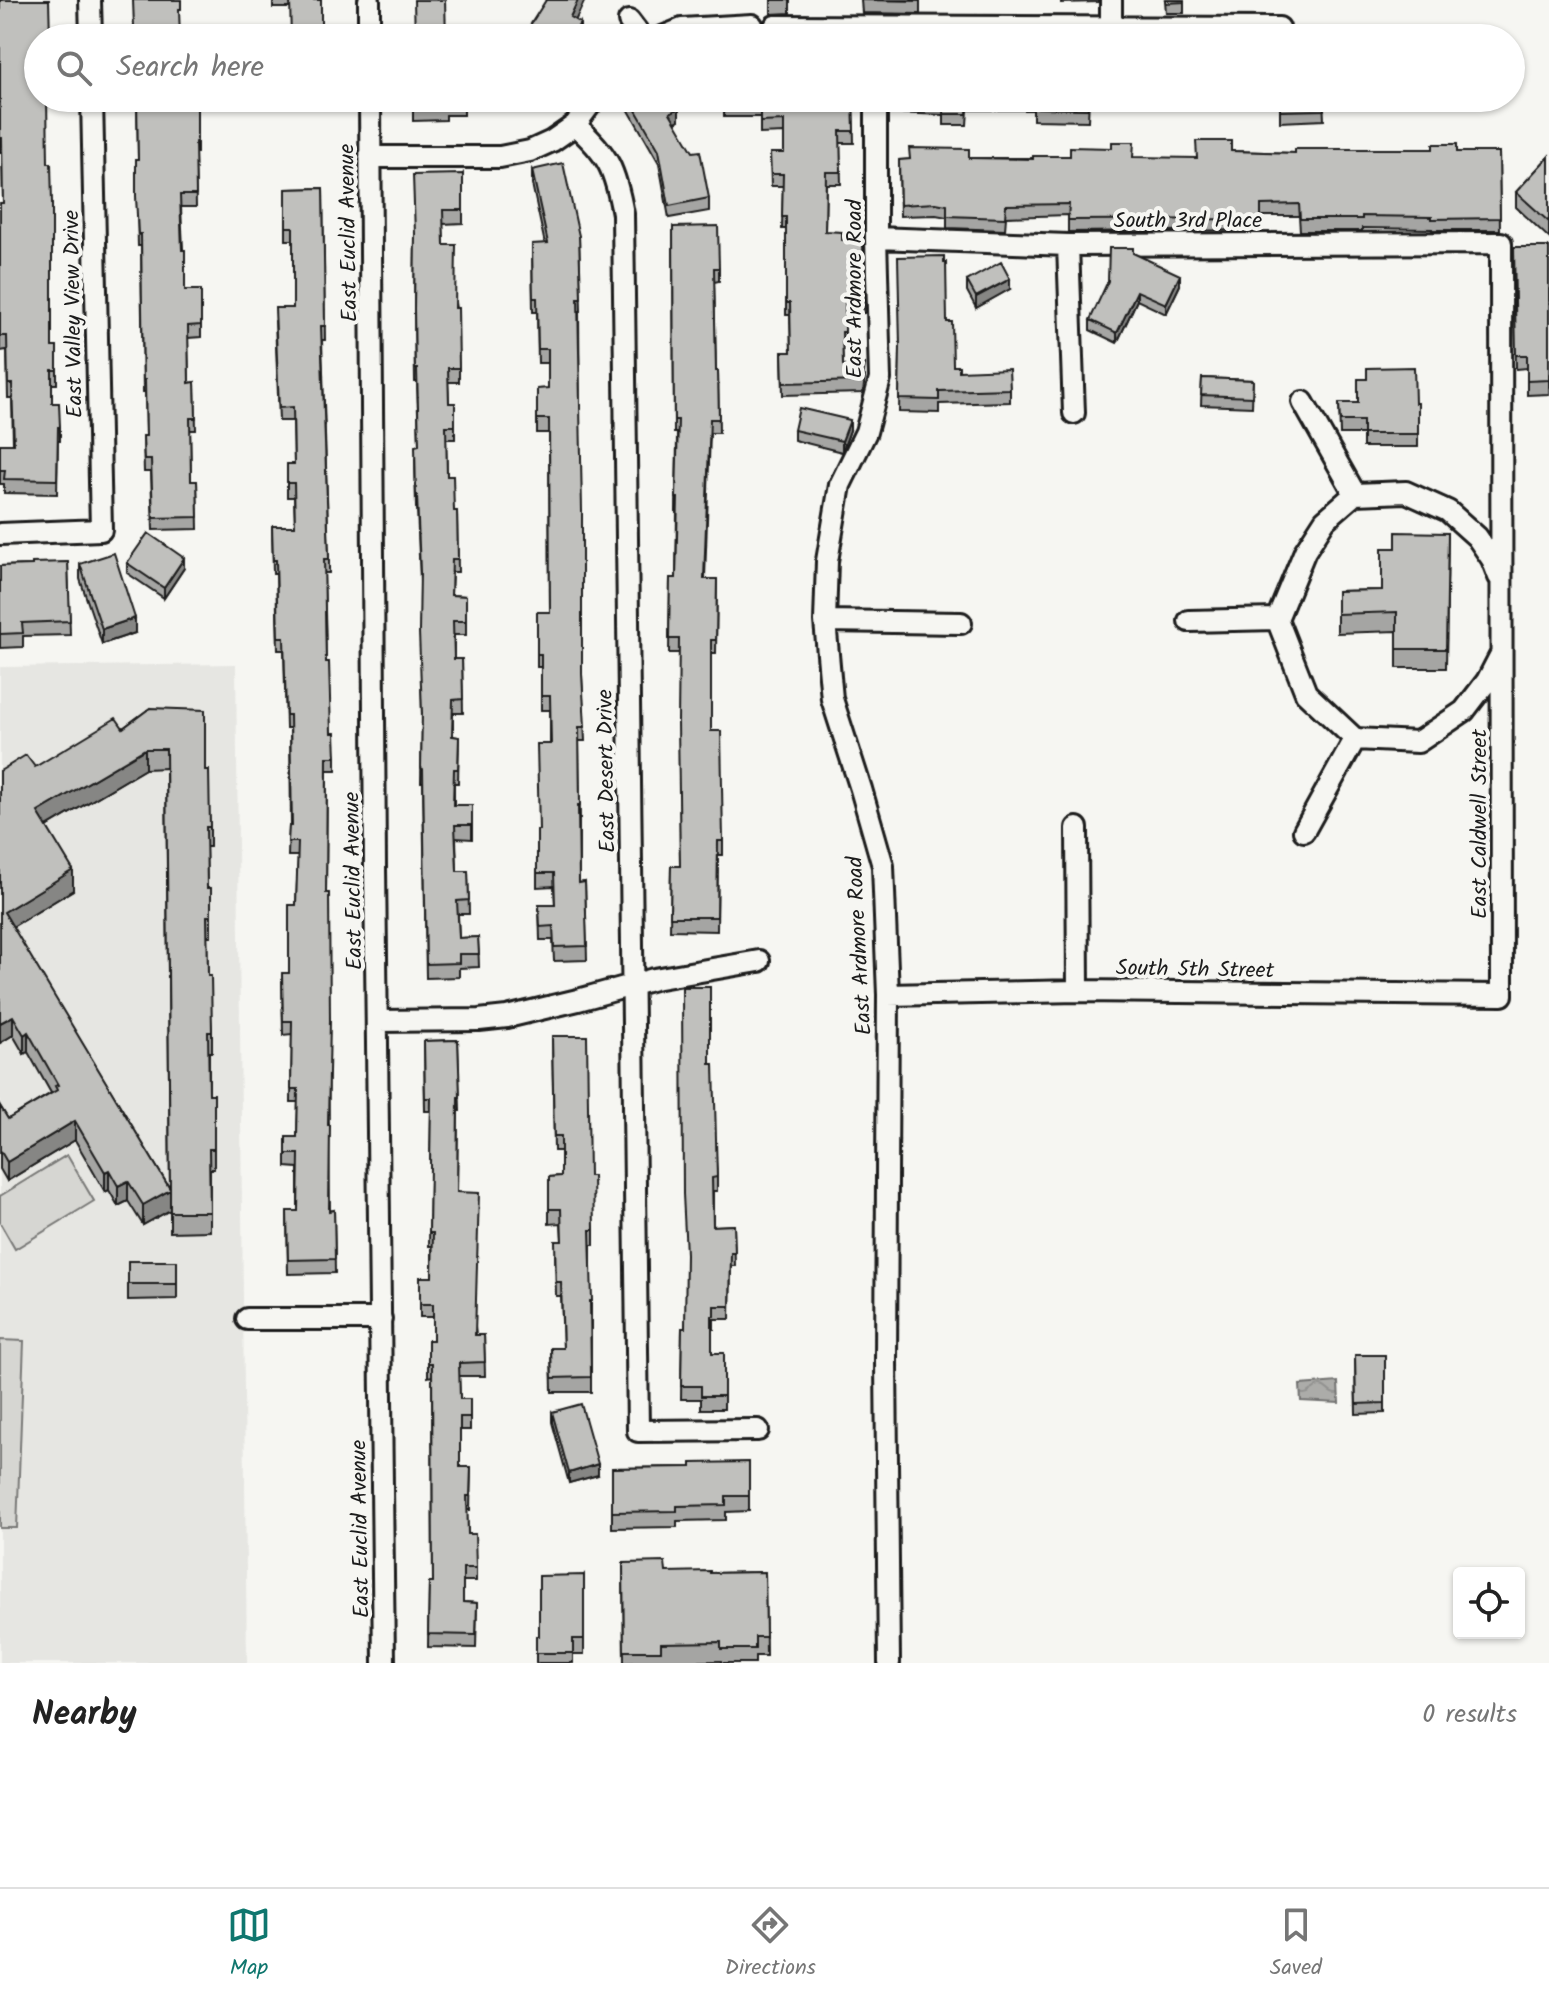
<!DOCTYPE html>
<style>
body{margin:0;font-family:Kalam,sans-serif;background:#f2f2f2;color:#222}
.controls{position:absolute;right:24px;bottom:24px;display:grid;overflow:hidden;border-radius:8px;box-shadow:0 2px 6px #0004}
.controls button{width:72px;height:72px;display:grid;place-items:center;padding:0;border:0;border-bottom:2px solid #e0e0e0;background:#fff;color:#222;font:40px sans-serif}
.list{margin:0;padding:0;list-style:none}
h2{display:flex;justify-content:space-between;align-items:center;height:104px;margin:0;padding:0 32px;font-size:34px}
h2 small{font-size:26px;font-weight:400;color:#767676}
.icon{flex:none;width:44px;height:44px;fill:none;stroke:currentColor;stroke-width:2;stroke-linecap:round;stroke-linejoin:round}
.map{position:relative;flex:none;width:1549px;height:1663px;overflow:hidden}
.search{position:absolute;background:#fff;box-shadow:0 2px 6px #0004;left:24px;right:24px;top:24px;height:88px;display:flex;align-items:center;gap:20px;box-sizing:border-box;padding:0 28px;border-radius:44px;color:#767676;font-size:30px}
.sheet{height:224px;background:#fff}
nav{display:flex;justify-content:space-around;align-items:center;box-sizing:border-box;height:112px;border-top:2px solid #e0e0e0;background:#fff;font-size:22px;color:#767676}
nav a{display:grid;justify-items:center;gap:4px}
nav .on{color:#0f766e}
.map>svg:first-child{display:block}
</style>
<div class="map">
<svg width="1549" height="1663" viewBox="0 0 1549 1663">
<defs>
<pattern id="water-waves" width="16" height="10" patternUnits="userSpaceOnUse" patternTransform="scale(2)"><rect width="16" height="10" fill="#acaca9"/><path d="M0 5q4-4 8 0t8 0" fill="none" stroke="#939391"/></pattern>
</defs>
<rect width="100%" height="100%" fill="#f6f6f2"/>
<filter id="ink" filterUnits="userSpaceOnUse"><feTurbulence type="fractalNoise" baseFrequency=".0125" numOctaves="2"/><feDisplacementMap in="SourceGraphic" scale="16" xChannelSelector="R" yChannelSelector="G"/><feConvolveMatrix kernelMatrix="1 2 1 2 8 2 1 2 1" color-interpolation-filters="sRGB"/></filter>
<g filter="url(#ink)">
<!-- built -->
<path fill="#e6e6e2" d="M236 664 247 1663H0V667Z"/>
<!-- green -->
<path fill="#d6d6d2" stroke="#797977" stroke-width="2" d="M67 1155 94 1201 15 1249 0 1223V1196Z
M0 1340 24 1341 17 1528H0Z"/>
<!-- water -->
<path fill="url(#water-waves)" stroke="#727271" stroke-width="2" d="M1338 1382 1339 1403 1301 1401 1300 1385Z"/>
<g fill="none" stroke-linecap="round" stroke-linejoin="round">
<!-- minor casing -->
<g stroke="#1c1c1c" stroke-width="26">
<path id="minor" d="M90 0 91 38
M369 0V38
M1111 0V27
M629 21 642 38
M775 26 1279 28
M660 38 682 29 752 25
M370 98 375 867 384 1663
M876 98V238L880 379 866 432 840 485 827 561 825 621 832 699 861 789 883 866 888 995 886 1361 889 1663
M575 125C609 155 615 170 623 214L638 1431 758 1430
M370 157H500L530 151 552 141 575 125 595 98
M876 238 1068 245 1501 243 1502 995 1078 991 888 995
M1068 245 1074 413
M1303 402 1355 494
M0 534 101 530 92 98
M1499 577 1492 559 1477 537 1448 511 1406 492 1355 494 1325 520 1305 551 1277 619 1306 693 1355 739 1418 742 1464 711 1487 681 1500 656
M825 621 961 623
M1189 621 1277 619
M1077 828 1078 991
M1304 831 1355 739
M377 1021 479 1020 507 1017 578 1000 654 979 759 961
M247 1319H381"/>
</g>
<!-- minor -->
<use href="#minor" stroke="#f6f6f2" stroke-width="20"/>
</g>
<!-- wall -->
<path fill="#a5a5a3" stroke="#1c1c1c" stroke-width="2" fill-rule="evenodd" d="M0 0 38 38 52 347 57 370V384H52V403L60 427V441H58L57 494 4 493V484H0V444H13L12 398H8L7 350 0 351V203H3L2 152H0Z
M273 0H321L290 8H273Z
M771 0H790V13L771 14Z
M861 0H920V14L862 13Z
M1061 0H1098V2L1061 3Z
M1165 0H1184V13H1166Z
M134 98H182V105L197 104V153H195L196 207H181L185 290H201V337L188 338 189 383 195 382 196 430H190L191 481H197L198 529 153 530 151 472H144L143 436H146L145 392H143L141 246H138L136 170 138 159 137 102H134Z
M291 98H323V106L291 107Z
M413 98H464V115H446V120L413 121Z
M627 98H673L679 120 675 122 709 198V211L669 218 659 163 627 107Z
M724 98H853L854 143H840L841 184H826L825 231 842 240H863L864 313 845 314V344H842L843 365 865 376 863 393 783 395 782 352H791L790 315H786V229H782L783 186H771L770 153H784V133L760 134V117H724Z
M896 98H1089L1088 121 1033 120V110H968L967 125H944V115L896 113Z
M1190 98H1212V107H1190Z
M1280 98H1323L1324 120 1280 122Z
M1231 151 1295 153 1499 152 1500 230H1432V229L1362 228V231H1300L1299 216H1261V230L1068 232V215L1006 217 1005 230 947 228V217L936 215 900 216 899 160 969 158H1196Z
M1549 156V238L1516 207V192Z
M532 170 579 236 581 311H579L582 675 585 741H579L580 819H579V883L585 882 587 960 554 961 553 940H540L539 905H555L554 886 537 887V830H539L550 744V710H541V667H537V612H550L549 433H537V402L548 388V363H538L537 312H533L532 244H545L532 184Z
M463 174V223L443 224 444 245 456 308 459 368V382H448L449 403H455V439H446L447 476 454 511H457L458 572H452L451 595 466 596V635H454V659H462L463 713H453V736L459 737 458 783H454V805H472V839L456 838 457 871H468L469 914H458L459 938 478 937 479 967 459 968V977L426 978 423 782H421L422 722 420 581 417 508H416L415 459 419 445 417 382H415L414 309 415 242Z
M323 188 325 340H322L329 559V573H324L326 662 331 733 336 757V770H327L326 893 330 1211 334 1210 335 1273 288 1274 287 1211H298V1168L286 1167V1137H297L298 1102H291L292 1034 283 1035 282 973H289L296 905 298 856H288L289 826H291L290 728H286L284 650H278L276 574H273L272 526H295L294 497H287V477L294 464 293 421H279L275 321 293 308V240H286V189Z
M673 227 719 268V281L714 282 716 371H718L719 433H710L705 579H717L716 653H711V731L723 841V855H718L717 931 670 930 671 866H680L679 653H669L670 578H676L677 511H676L677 433H674Z
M1514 247H1549V394L1527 395V368L1516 369Z
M1133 253 1180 285 1166 314 1137 300 1117 343 1090 330V320Z
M967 281 1010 289 976 308 967 291Z
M947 322 953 366 959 371 1010 389V402L939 404V413L899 412 900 353Z
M1202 378 1253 380 1252 407 1201 405Z
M1339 403H1418V447H1363V434H1340Z
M794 430H850L842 452 794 440Z
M1448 533 1446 668H1397V631L1337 633V591L1382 590 1396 548Z
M68 562 70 635 23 636V647L0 648V566L32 565Z
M127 563 184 568 164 598 127 573Z
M80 564 135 633 102 644 80 579Z
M150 708 205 770 210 827V847H206L207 888 211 916V936H207L208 976 212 1032V1052H209V1094H214V1169H210V1231L170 1232V1210L143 1225 128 1201 118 1206 109 1190 105 1192 75 1140 7 1181 0 1169V1106L8 1119 51 1093 28 1052 24 1054 13 1035 0 1043V771L35 767 123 728ZM166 768 170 1189 12 927 73 890 47 827 145 769Z
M552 1036 589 1176 594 1230V1245H591V1392H552L551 1348H563L561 1296H556L555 1255 562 1241 561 1223 549 1224V1177L561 1176V1151H554Z
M458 1040 460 1111H458L457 1192 476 1335H484L485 1376H459L460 1399H470V1430H460V1467H471L470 1510H467L468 1534 476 1568V1581H463V1602L477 1603 476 1648 428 1647 429 1582H433L432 1376 428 1377V1340H433V1317H420V1277H432V1246H429L431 1111H425L424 1041Z
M710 1064 717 1177V1191H713V1226L734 1225 735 1266H731L730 1319H714V1329H712V1353H724V1409H701V1399H681L682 1328H685Z
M128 1261H177V1299L128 1300Z
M1355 1355H1385V1413L1356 1414Z
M552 1412 598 1475 569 1483 552 1422Z
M749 1462V1511L726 1512V1520L677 1521V1527L612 1528V1468L691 1467Z
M623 1563 666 1572 710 1573 765 1572 766 1656H755V1663H721V1661L624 1663Z
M584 1575V1654H573V1663H536V1636H539Z"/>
<!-- shaded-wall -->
<path fill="#868684" stroke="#1c1c1c" stroke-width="2" d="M578 0H585L570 32V17Z
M580 23V38H571Z
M679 108V120L670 125V113Z
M1180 275V285L1166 314V304Z
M1010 279V289L976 308V297Z
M1137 291V300L1117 343V333Z
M850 420V430L842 452V441Z
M184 558V568L164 598V588Z
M135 618V633L102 644V629Z
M145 749V769L38 832V812Z
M73 870V890L4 932V912Z
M13 1016V1035L0 1043V1023Z
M28 1032V1052L24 1054V1035Z
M75 1121V1140L7 1181V1162Z
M109 1170V1190L105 1192V1172Z
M128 1181V1201L118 1206V1186Z
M170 1190V1210L143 1225V1205Z
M598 1464V1475L569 1483V1473Z"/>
<!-- building -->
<path fill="#c0c0bd" stroke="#1c1c1c" stroke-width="2" fill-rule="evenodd" d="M0 0H49L50 38H38V98H47L48 163H51L52 203V347H57V370H52V403H59L60 427H58L57 480 4 479 5 470H0V444H14L12 384H8L7 336H0V203H3L2 138H0Z
M133 0H181V9H179L180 38H131V27H134Z
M290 0H321V38H291Z
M414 0H445L446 38H415Z
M546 0H578L570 17 580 23 571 38H522Z
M862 0H920V1Z
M1165 0H1184V2L1166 3Z
M908 31H961V38H908Z
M1031 32H1096V38H1031Z
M1189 34H1211L1212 38H1189Z
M137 98H182V105L197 104V141L195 142 196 195H180L182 250H185V290H201V325L188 326 189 383 195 382 196 418H190L191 481H197L198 517 153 518 151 460H144L143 436H146L145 380H143L141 234H138L136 196V159H138Z
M413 98H464V102H446V107L413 108Z
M629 98H673L679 108 670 113 693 152 700 151 709 198 669 206 659 150Z
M724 98H853L854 131H840L841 172H826L825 231 842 232V240H863L864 302H845V332H842L843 365 865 364 863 381 783 383 782 352H791L790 303H786V217H782L783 174H771L770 153H784V121L760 122V105H724Z
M896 98H1088V109L1033 108V99L968 98 967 114H944V103L896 102Z
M1280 98H1323L1324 110 1280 111Z
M1196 141H1231V151L1295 153V149H1433V144H1457V152H1499L1500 218 1432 219V217L1362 216V219H1300L1299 204 1261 205V219L1068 220 1069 204 1006 205 1005 218 947 216V205L936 203 900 205 899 160 910 159 909 148 969 149V158L1033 159V156H1070V147L1112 148V142H1134L1133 157 1197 158Z
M1549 156V222L1516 192Z
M563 163 579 236 581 298H578L582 511V674L585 727H579L580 805H578L579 883 585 882 587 946 554 947 553 926 540 927 539 905H555L554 873H537V830H539L537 744H551L550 696H541V654H537V612H550L549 419H537V389L548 388V349H538L537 298H533L532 244 548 243 532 170Z
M463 174V210H443L444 245H456L455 308H458L459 368H448L449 403H455V426H446L447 476H453L454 511H457L458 559H452L451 595 466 596V621H453L454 659H462L463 699 453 700 452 736 459 737 458 769H454L453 805H472V825H455L457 871H468L469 900 457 901 459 938 478 937 479 954H459V963L426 964 423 769 421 768 422 713 419 632 420 572 417 495H416L415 446 419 445 417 369H415L414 309 415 234 413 175Z
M323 188 325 326H321L329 559H324L326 662H329L331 733H335L336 757H327L326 893H329L330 1020 328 1125H330L329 1211 334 1210 335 1259 288 1260 287 1211H298L299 1154H286V1137H297L298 1089H291L292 1021H283L282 973H289V905H296L298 842H288L289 826H292L290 715H286L284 637H278L276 560H273L272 526H295L294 483H287V464H294L293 407 279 408 275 308H293V227H286V189Z
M718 226 719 268H714L716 371H718L719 419H710L704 579H717L716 640H711V731H721L723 841H718L717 917H670L671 866H680L678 722 679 639H669L670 578H676L678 498H676L678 420H674L673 227Z
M1514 247H1549V380L1527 381V355H1516Z
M1109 248H1133V253L1180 275 1166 304 1137 291 1117 333 1090 320 1108 281Z
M944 256V262H946L947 322H952L953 366H959V371L1009 369 1010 389 939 391V400L899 399 900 346 898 257Z
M1001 262 1010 279 976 297 967 281Z
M1414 367 1415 403H1418V434H1363V421H1340L1339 403H1358V379H1367V368Z
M1202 378 1253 380 1252 397 1201 395Z
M799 408 850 420 842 441 794 430Z
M1396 532 1448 533 1446 649H1397V612L1337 614V591L1382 590V548H1396Z
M148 533 184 558 164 588 127 563Z
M114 553 135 618 102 629 80 564Z
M68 562 70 621 22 623 23 633 0 634V566L32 565V563Z
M150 708 205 710V770H209L210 827H206L207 888H211V916H207L208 976H211L212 1032H208L209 1094H214V1149H209L210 1212H170V1190L143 1205 128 1181 118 1186 109 1170 105 1172 75 1121 7 1162 0 1150V1106L8 1119 57 1090 55 1086 58 1085 28 1032 24 1035 13 1016 0 1023V771L26 755 35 767 116 718 123 728ZM145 749H166L170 1189 4 912 73 870 38 812Z
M682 987H710V1064H714L717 1177 712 1178 713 1226 734 1225 735 1253H731L730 1306H714V1316H712V1353H724V1396H701V1386H681L682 1328H685L686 1254 683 1194Z
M552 1036H587L589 1176H593L594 1230H590L592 1301H590L591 1377 552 1378 551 1348H563L561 1282H556L555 1241H562L561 1209H549V1177L561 1176V1136H554Z
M458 1040 460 1097H458L457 1192 479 1193 475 1335H484L485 1362 459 1363 460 1399H470V1417H460V1467H471L470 1496H467L468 1534H475L476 1568H463V1602L477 1603 476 1635 428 1634 429 1582H433L432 1363H428V1340H433V1304H420V1277H432L433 1233H429L431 1098H425L424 1041Z
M128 1261H177V1284H128Z
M1355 1355H1385V1403L1356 1404Z
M581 1404 598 1464 569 1473 552 1412Z
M749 1462V1496H726V1505L677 1506V1511L612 1512V1468L691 1467V1463Z
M665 1562 666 1572 710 1571V1573L765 1572 766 1637H755V1649H721V1642L661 1643V1651H624L623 1563Z
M584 1575V1639H573V1653H536V1636H539V1576Z"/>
</g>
<g text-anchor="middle" stroke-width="8" stroke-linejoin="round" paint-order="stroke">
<!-- street labels -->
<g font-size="22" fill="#1c1c1c" stroke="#f6f6f2">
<text x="1188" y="227">South 3rd Place</text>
<text transform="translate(347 233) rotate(-91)" y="8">East Euclid Avenue</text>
<text transform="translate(853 289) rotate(-90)" y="8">East Ardmore Road</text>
<text transform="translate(72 314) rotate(-91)" y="8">East Valley View Drive</text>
<text transform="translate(605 771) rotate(-91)" y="8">East Desert Drive</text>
<text transform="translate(1478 824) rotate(-90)" y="8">East Caldwell Street</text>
<text transform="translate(352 881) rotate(-91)" y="8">East Euclid Avenue</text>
<text transform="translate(858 946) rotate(-93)" y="8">East Ardmore Road</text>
<text transform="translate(1195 968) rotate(1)" y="8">South 5th Street</text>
<text transform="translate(359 1529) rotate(-91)" y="8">East Euclid Avenue</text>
</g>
</g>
</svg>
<div class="controls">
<button><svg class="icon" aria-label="locate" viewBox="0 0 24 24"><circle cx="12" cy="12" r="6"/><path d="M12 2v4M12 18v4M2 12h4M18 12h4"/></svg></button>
</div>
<div class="search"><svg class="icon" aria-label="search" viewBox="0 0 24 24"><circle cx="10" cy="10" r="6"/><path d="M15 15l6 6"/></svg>Search here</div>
</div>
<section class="sheet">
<h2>Nearby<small>0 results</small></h2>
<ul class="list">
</ul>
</section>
<nav>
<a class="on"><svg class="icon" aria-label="map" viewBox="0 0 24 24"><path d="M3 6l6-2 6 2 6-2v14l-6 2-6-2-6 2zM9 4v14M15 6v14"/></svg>Map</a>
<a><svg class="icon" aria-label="directions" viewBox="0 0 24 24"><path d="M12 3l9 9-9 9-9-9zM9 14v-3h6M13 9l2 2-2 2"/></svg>Directions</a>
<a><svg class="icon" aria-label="saved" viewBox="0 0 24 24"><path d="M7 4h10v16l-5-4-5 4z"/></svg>Saved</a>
</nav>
